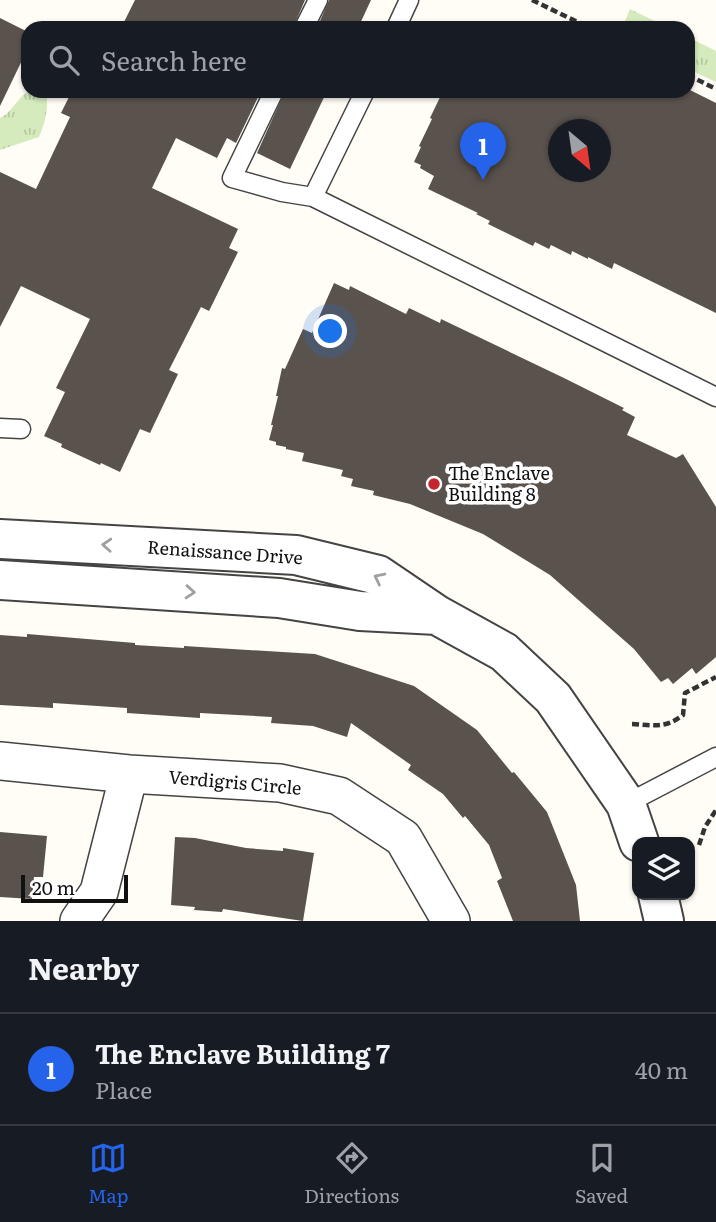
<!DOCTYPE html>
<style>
body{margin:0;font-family:Literata,serif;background:#242831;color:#f1f3f6}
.controls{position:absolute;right:21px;bottom:21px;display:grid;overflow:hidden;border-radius:14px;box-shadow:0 2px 5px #0004}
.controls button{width:63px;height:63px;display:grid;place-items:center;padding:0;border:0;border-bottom:2px solid #363941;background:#171b24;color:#f1f3f6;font:35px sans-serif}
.compass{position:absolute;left:548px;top:119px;width:63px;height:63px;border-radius:50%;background:#171b24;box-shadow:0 2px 5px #0004;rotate:151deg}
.scale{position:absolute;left:21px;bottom:18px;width:107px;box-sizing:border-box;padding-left:7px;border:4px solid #111;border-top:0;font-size:19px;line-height:24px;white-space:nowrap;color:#111;-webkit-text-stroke:5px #fff;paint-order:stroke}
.you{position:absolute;left:331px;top:332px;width:24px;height:24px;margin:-18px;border:5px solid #fff;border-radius:50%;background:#1a73e8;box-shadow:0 0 0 10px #1a73e833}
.badge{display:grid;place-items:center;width:46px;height:46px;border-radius:50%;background:#2563eb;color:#fff;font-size:23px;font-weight:700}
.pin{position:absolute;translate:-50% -58px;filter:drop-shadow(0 2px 4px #0008)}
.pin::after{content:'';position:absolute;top:37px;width:24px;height:21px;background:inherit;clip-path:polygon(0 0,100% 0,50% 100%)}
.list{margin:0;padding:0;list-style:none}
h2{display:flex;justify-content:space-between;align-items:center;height:91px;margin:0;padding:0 28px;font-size:30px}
h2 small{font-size:23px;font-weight:400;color:#9ea1a6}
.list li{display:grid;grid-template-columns:46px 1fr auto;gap:21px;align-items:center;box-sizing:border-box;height:112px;padding:0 28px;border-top:2px solid #363941}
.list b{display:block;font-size:26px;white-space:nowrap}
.list p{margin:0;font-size:23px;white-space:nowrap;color:#9ea1a6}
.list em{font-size:23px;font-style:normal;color:#9ea1a6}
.icon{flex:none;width:38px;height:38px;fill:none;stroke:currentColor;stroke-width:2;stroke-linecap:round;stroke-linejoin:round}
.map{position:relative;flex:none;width:716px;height:921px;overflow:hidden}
.search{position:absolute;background:#171b24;box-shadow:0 2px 5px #0004;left:21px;right:21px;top:21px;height:77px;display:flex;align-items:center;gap:18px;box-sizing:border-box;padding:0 24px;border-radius:21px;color:#9ea1a6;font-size:26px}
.sheet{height:203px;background:#171b24}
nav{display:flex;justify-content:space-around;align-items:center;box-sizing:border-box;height:98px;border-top:2px solid #363941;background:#171b24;font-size:19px;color:#9ea1a6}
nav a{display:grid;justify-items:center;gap:4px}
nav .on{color:#2563eb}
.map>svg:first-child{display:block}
</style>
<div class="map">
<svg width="716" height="921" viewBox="0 0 716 921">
<defs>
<pattern id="park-tufts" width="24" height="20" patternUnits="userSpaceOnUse" patternTransform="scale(1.75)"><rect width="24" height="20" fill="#d5ebbd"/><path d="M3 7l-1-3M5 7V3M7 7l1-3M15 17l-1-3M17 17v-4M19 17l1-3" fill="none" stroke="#b6c8a1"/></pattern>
</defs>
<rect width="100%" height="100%" fill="#fffdf5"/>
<!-- park -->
<path fill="url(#park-tufts)" d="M630 9 669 28H622Z
M688 37 716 51V82L688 69Z
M28 91H45C50 104 45 124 39 137L0 150V118C12 112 17 99 28 91Z"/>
<!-- building -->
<path fill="#5a524d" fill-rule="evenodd" d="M135 0H305L293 28H121Z
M329 0H371L358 28H317Z
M0 18 28 32V48L0 106Z
M688 89 716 103V313L614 263 612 269 588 257V259L572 251 571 255 551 245 549 249 535 242 533 246 488 224 490 221 476 214 478 213 428 189 434 176 420 168 421 165 414 162 421 147 419 146 432 119 430 118 443 91 688 92ZM558 130H600V172H558Z
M72 91H261L236 143 227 138 217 158 176 138 152 188 238 229 229 248 238 252 209 311 201 307 169 370 178 374 150 433 140 429 120 472 101 463 100 465 61 447 62 444 44 436 65 392 56 388 90 319 21 286 0 327V172L36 189 70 117 61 113Z
M285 91H327L290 169 257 153Z
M334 283 349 290 350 286 406 314 409 308 440 323 441 319 564 378 624 408 622 410 635 417 627 435 676 458 683 454 716 507V657L696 674 692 668 673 684 668 678 661 682 634 649 550 575 483 534 410 504 373 495 374 491 351 486 353 479 341 476 343 470 302 461 304 453 286 449V447L276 445V442L269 440 273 425H271L278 396H276L282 368 285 369 303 329 312 333Z
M27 634 135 643V645L184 648V646L315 654 414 686 477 730 512 773 514 772 547 812 576 885 580 921H513L497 881 502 878 489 845 465 816 463 818 443 794 408 770 411 765 351 723 347 737 313 726 271 723 272 717 200 713V718L127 713V708L53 703V708L0 705V635L27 637Z
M0 832 47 836 43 877H34L32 899 0 897Z
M175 837 195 838 246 848 283 851V848L314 853 303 921 223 909 222 912 194 910 195 907 171 905Z"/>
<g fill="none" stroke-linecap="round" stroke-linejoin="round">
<!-- service casing -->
<g stroke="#444" stroke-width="21">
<path id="service" d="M304 28 318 0
M396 28 409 0
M274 91 232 178 282 192 313 197 716 397
M313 197 365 91
M0 428 21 429
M626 804 716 757"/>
</g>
<!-- minor casing -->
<g stroke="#444" stroke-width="40">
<path id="minor" d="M0 761 129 774 280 783 339 796 403 838 451 921
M79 921 99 892 129 774"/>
</g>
<!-- tertiary casing -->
<g stroke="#444" stroke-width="42">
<path id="tertiary" d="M0 539 296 555 378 575 437 615 504 652 553 698 626 804 639 842
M0 580 279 598 360 611 437 615
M658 895 664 921"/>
</g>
<!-- path -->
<path stroke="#333" stroke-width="4.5" stroke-dasharray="7 3.5" stroke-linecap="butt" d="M532 0 590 28
M688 75 716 89
M632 724C654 725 665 729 683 715L685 693 716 677
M699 845 705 827 716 810"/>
<!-- service -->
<use href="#service" stroke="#fff" stroke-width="18"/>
<!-- minor -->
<use href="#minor" stroke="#fff" stroke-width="37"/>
<!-- tertiary -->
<use href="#tertiary" stroke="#fff" stroke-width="38"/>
</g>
<!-- one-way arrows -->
<defs><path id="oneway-chevron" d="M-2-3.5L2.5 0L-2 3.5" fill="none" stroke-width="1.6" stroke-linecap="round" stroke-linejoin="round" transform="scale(1.75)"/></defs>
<g stroke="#a0a0a0">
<use href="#oneway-chevron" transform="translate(107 545) rotate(-177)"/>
<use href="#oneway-chevron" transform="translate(379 578) rotate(-154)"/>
<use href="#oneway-chevron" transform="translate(190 592) rotate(4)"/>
</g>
<!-- markers -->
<circle fill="#c4262e" stroke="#fff" stroke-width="2.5" cx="434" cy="484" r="7"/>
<g text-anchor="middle" stroke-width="7" stroke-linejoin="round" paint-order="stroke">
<!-- poi labels -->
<g font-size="18" fill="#111" stroke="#fff" text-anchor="start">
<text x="448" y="480">The Enclave<tspan x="448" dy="21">Building 8</tspan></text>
</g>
<!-- street labels -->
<g font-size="18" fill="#111" stroke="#fff">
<text transform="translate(225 553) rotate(4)" y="6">Renaissance Drive</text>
<text transform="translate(235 783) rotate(5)" y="6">Verdigris Circle</text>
</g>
</g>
</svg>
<div class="controls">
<button><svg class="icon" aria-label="layers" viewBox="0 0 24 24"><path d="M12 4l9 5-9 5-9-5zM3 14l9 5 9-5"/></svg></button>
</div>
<svg class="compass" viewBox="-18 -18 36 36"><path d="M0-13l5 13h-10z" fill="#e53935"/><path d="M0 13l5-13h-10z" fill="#9ea1a6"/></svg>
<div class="scale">20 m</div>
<div class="you"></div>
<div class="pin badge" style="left:483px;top:180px">1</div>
<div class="search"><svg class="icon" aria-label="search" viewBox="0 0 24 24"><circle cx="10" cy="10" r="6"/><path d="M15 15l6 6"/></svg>Search here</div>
</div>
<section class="sheet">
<h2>Nearby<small></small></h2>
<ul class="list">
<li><span class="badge">1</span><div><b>The Enclave Building 7</b><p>Place</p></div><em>40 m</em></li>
</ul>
</section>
<nav>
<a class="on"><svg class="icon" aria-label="map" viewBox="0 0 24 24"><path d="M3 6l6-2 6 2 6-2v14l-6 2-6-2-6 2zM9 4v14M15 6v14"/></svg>Map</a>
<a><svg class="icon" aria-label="directions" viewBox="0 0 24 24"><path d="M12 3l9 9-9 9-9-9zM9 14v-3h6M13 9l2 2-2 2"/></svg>Directions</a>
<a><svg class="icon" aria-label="saved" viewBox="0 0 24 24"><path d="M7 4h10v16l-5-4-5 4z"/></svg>Saved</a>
</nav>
